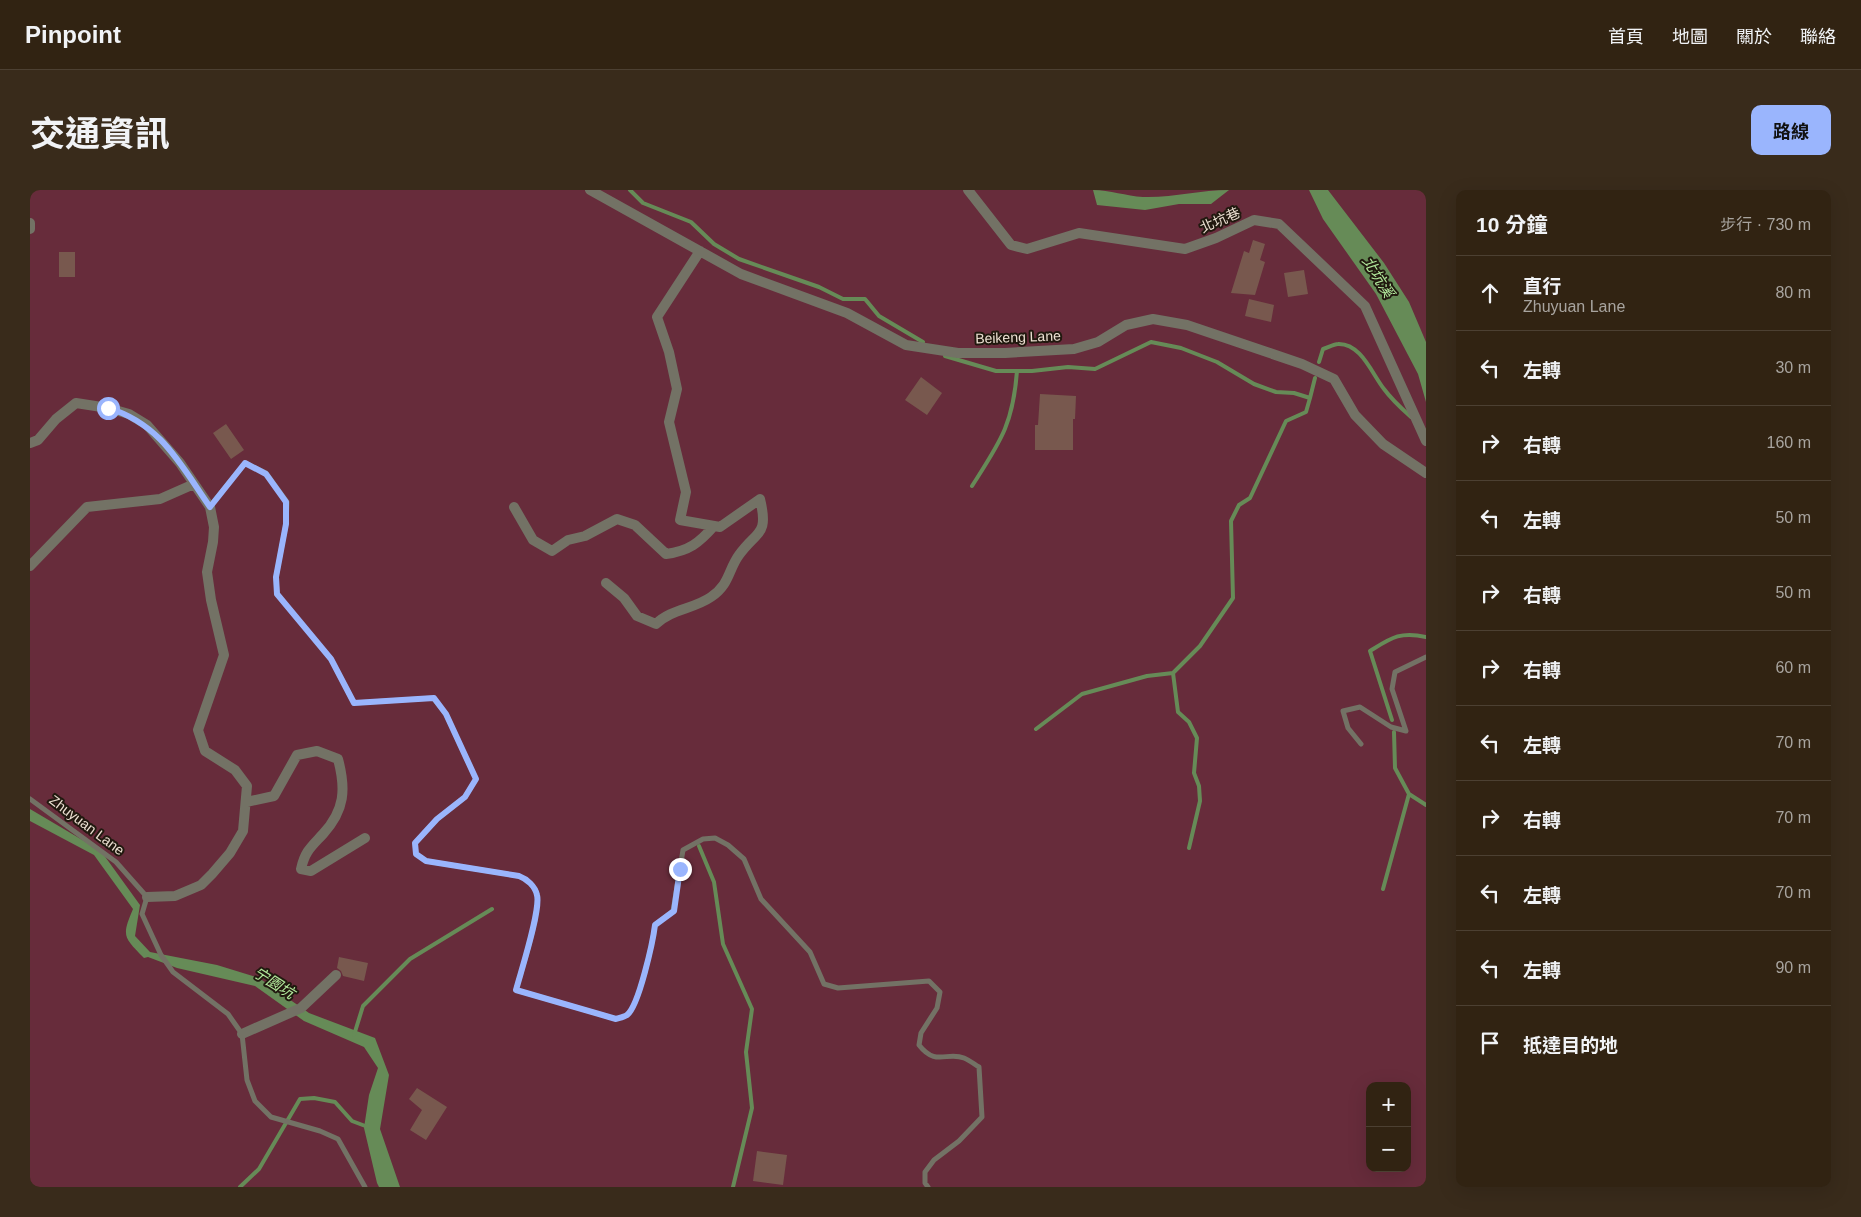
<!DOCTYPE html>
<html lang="zh-TW">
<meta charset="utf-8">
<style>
body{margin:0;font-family:Arial,"Noto Sans TC",sans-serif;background:#392b1b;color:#f1f3f6}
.controls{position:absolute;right:15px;bottom:15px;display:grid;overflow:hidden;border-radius:10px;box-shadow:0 5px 20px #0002}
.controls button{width:45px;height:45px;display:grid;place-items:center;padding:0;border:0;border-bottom:1px solid #4c4032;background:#312312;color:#f1f3f6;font:25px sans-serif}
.stop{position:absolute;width:15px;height:15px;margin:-11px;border:4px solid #9ab5fd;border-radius:50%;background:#fff}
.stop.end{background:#9ab5fd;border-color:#fff;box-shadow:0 1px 5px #0008}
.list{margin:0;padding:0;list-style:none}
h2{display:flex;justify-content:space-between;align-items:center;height:65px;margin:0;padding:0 20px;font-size:21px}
h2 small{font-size:16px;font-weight:400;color:#a8a49f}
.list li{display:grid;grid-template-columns:32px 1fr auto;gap:15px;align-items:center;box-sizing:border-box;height:75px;padding:0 20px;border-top:1px solid #4c4032}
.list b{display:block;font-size:19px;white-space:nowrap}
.list p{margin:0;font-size:16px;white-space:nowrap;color:#a8a49f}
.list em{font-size:16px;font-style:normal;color:#a8a49f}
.icon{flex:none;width:28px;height:28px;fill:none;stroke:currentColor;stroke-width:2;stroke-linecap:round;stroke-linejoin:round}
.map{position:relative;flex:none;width:1396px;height:997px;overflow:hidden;border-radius:10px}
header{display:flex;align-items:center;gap:30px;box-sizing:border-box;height:70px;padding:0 25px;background:#312312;border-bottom:1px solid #4c4032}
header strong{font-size:24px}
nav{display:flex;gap:28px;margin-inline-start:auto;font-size:18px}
.intro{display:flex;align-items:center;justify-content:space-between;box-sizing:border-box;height:120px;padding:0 30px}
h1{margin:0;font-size:35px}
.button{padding:12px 22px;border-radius:10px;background:#9ab5fd;color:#111;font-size:18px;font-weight:700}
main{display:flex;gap:30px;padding:0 30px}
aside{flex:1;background:#312312;border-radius:10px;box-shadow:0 5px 20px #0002}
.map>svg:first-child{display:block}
</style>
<header>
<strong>Pinpoint</strong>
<nav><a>首頁</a><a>地圖</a><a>關於</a><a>聯絡</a></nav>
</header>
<div class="intro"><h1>交通資訊</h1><a class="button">路線</a></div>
<main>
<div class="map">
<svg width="1396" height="997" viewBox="0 0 1396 997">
<rect width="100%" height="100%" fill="#412f18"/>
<!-- green -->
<path fill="#672c3b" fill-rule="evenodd" d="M0 0H1396V997H0ZM1340 896H1377V978H1340Z"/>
<!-- water -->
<path fill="#668b57" d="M1063 0C1080 0 1096 6 1113 7 1142 8 1170 0 1199 0L1181 14H1149L1115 20 1067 15Z
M1279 0H1298L1354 73 1379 112 1396 152V212L1388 184 1346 104 1293 29Z
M0 619 71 661 110 715 105 746 120 762 187 775 229 788 279 823 345 848 359 885 350 939 370 997H349L347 993 334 938 339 905 348 878 334 857 274 831 225 796 147 778 118 767 114 768C94 747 91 747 103 719L64 665 0 631Z"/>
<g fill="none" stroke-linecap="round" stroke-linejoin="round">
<!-- stream -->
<path stroke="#668b57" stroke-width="4" d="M600 0 613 13 661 32 684 54 709 69 789 97 813 109H835L849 126 893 152
M915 166 966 181H1002L1038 177 1065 179 1121 152 1151 158 1187 172 1224 194 1246 202 1264 203 1280 208 1285 188
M1289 172 1293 159C1297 158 1304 154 1308 154 1331 153 1342 184 1354 199 1362 210 1371 218 1381 227
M942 296C970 252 983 235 987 181
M1362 530 1340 461C1361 448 1370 441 1396 447
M1006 539 1052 504 1117 486 1143 483
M1379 604 1396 615
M669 656 684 692 693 754 722 819 716 862 722 918 703 997
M1159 658 1170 611 1169 596 1164 583 1167 548 1159 532 1148 522 1143 483 1170 456 1203 408 1201 331 1209 315 1220 308 1256 231 1276 222 1280 208
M1353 699 1379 604 1365 578 1364 542
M324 845 333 816 380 769 462 719
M210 997 229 979 270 909 284 908 305 912 322 931 338 937"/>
</g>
<!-- building -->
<path fill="#78584e" d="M1223 50 1235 54 1230 70 1235 72 1225 105 1201 103 1214 61 1219 63Z
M29 62H45V87H29Z
M1274 80 1278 104 1258 107 1254 83Z
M1219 109 1244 115 1241 132 1215 126Z
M891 187 912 203 897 225 875 210Z
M1010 204 1046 206 1045 229H1043V260H1005V235H1008Z
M196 234 214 260 201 269 183 243Z
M309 767 338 773 334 791 313 786 311 781 307 778Z
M387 898 417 917 396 950 380 940 392 920 379 909Z
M727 961 757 965 753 995 723 991Z"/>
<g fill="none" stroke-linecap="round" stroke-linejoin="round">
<!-- lane -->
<path stroke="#737265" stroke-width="5" d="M180 316 215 273 236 283 257 312 256 334 246 387 247 404 301 469 324 513 403 508 416 524 446 589 435 607 407 629 385 653 386 664 396 671 489 686C497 689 505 696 507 705 511 720 491 782 486 800L586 829C589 828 594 827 597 825 609 816 623 751 625 735L643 721 653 660 673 649 685 648 698 655 714 669 731 709 780 762 794 794 808 798 899 791 910 802 907 818 891 843 889 855C906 877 917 861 934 868 939 870 944 874 949 877L952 927 929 951 904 970 895 982V993L898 997
M1331 554 1318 538 1313 521 1330 517 1361 537 1376 541 1362 499 1365 482 1396 467
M0 609 86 672 117 707 112 724 131 765 143 782 198 824 212 844 217 890 225 911 241 927 290 941 308 949 335 997"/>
<!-- street -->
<path stroke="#737265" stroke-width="10" d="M560 0 711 84 817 123 876 155 928 163H975L1044 159 1068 152 1096 135 1123 129 1157 135 1272 174 1304 189 1325 225 1353 254 1396 283
M938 0 981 55 997 59 1049 43 1155 59 1186 48 1224 30 1249 34 1335 116 1396 251
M0 33V39
M0 253 8 250 26 229 46 213 78 218 99 224 117 235 150 273 180 317 184 337 183 352 177 382 181 410 194 465 168 540 175 561 205 580 217 596 213 641 200 663 182 684 171 695 145 706 117 707
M484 317 503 350 522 361 538 350 555 346 587 329 605 335 636 364C659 361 669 353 684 336
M0 376 57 317 130 309 164 294
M576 393 594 408 607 426 626 434C641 419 664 419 681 407 700 394 698 380 709 365 727 340 739 346 730 309L690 337 650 330 656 302 639 232 647 199 639 162 627 127 670 61
M216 612 244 606 267 565 287 561 308 569C316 599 315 620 293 644 281 657 275 661 271 679L281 681 335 648
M212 844 271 818 306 785"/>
</g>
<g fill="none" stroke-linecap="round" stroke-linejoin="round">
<!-- route -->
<path stroke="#9ab5fd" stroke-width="6" d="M78 218C131 234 150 274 180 317L215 273 236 284 256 312V334L246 387 247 404 301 469 324 513 404 508 416 524 446 589 435 607 407 629 385 653 386 664 396 671 489 686C497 689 505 696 507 705 511 720 491 781 486 800L586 829C589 828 594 827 597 825 609 816 623 751 625 735L644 721 650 679"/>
</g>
<g text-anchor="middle" stroke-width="4" stroke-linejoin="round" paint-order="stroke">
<!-- street labels -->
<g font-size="14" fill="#ece0d2" stroke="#21190f">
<text transform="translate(1190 30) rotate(-24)" y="5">北坑巷</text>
<text transform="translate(988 147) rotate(-2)" y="5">Beikeng Lane</text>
<text transform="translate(57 635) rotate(37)" y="5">Zhuyuan Lane</text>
</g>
<!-- water labels -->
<g font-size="15" font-style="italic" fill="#b3ea9d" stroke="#21190f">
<text transform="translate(1348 87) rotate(58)" y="5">北坑溪</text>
<text transform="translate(244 793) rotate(32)" y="5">宁園坑</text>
</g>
</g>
</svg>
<div class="controls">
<button>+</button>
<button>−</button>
</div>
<div class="stop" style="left:78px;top:218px"></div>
<div class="stop end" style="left:650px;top:679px"></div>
</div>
<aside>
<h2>10 分鐘<small>步行 · 730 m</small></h2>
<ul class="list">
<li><svg class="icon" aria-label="ahead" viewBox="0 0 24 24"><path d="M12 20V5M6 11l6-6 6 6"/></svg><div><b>直行</b><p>Zhuyuan Lane</p></div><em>80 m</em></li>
<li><svg class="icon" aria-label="left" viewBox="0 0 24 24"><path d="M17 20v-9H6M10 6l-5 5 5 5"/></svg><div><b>左轉</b></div><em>30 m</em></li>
<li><svg class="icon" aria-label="right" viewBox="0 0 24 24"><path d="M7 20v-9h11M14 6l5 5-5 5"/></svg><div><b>右轉</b></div><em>160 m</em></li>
<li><svg class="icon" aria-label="left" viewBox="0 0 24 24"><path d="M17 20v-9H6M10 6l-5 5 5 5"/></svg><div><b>左轉</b></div><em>50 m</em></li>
<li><svg class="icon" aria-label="right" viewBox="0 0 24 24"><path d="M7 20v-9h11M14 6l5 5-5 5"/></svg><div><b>右轉</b></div><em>50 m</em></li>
<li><svg class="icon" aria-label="right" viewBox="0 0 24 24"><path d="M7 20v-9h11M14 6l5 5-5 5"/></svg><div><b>右轉</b></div><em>60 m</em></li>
<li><svg class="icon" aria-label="left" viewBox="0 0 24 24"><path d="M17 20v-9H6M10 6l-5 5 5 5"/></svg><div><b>左轉</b></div><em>70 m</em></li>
<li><svg class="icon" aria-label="right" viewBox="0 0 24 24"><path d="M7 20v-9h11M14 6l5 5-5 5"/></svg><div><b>右轉</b></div><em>70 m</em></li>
<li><svg class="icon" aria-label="left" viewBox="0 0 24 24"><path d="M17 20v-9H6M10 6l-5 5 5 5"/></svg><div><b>左轉</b></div><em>70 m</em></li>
<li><svg class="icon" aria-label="left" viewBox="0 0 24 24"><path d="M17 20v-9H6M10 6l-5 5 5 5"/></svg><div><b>左轉</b></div><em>90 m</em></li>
<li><svg class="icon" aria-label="arrive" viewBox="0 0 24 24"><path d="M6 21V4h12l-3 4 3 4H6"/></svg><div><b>抵達目的地</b></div></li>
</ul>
</aside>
</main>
